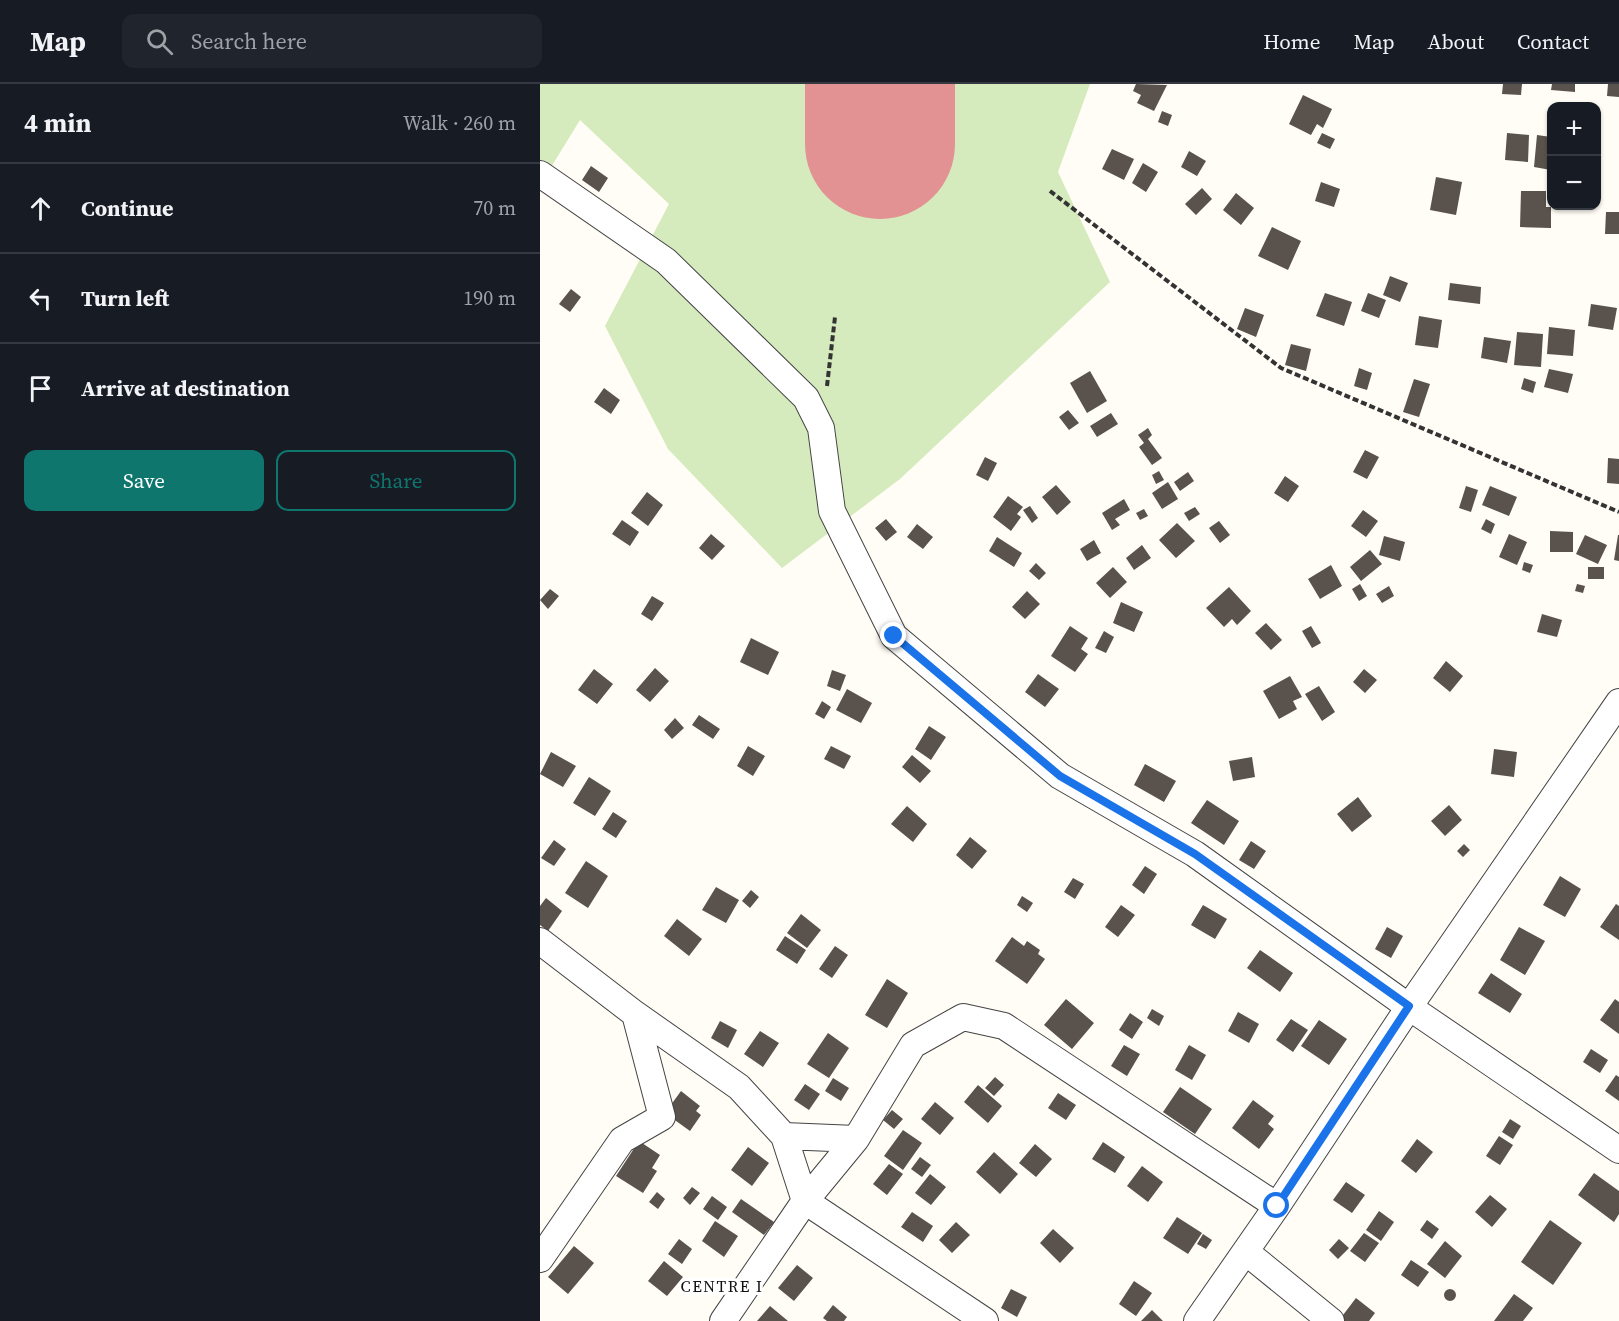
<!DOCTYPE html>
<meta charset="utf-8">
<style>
body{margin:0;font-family:"Source Serif 4",serif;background:#20242c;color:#f1f3f6}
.controls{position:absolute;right:18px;top:18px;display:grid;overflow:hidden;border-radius:12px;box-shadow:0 2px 4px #0004}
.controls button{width:54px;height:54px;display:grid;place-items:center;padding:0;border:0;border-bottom:2px solid #363941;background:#171b24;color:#f1f3f6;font:30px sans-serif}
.stop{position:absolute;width:18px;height:18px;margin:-14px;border:4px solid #1a73e8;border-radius:50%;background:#fff}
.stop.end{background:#1a73e8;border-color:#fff;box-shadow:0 2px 6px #0008}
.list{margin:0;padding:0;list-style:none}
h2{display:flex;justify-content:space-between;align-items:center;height:78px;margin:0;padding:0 24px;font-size:26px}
h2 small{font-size:20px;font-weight:400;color:#9ea1a6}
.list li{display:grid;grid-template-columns:39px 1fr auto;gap:18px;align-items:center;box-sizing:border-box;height:90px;padding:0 24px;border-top:2px solid #363941}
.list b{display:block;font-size:22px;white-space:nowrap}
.list em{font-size:20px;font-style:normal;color:#9ea1a6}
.actions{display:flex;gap:12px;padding:18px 24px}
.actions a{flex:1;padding:14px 0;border:2px solid #0f766e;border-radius:12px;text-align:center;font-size:21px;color:#0f766e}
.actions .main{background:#0f766e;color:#fff}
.icon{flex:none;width:33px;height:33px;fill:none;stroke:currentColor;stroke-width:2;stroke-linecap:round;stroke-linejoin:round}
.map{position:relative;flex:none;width:1079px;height:1237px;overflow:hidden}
header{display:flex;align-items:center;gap:36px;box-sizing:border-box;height:84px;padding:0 30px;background:#171b24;border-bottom:2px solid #363941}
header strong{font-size:28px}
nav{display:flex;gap:33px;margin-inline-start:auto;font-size:21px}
.search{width:420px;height:54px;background:#20242c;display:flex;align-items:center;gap:15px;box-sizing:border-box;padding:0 21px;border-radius:12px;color:#9ea1a6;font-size:22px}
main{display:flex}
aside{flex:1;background:#171b24}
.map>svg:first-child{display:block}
</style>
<header>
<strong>Map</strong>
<div class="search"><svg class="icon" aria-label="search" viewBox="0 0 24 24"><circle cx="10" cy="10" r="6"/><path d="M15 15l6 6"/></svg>Search here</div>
<nav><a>Home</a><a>Map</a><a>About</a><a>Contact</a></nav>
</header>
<main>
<aside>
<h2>4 min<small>Walk · 260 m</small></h2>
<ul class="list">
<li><svg class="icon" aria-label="ahead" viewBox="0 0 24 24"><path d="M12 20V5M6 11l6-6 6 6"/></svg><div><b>Continue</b></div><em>70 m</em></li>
<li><svg class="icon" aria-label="left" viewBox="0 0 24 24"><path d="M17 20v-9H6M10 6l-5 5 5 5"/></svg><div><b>Turn left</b></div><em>190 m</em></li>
<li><svg class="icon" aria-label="arrive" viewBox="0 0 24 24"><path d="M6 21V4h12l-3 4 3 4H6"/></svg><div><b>Arrive at destination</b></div></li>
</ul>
<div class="actions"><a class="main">Save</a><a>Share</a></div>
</aside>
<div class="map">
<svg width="1079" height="1237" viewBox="0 0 1079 1237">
<rect width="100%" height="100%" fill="#fffdf5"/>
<!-- green -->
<path fill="#d5ebbd" d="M0 0H550L518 88 570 198 360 395 242 484 128 365 65 242 129 120 40 36 0 101Z"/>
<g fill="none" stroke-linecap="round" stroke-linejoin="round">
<!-- runway -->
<path stroke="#e29292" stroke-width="150" d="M340 0V60"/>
</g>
<!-- building -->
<path fill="#5a524d" d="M596 0 627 1 614 27 597 19 601 11 593 7Z
M963 0H982L981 11 962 10Z
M1012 0H1035V8L1011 6Z
M1068 0H1079V13L1067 12Z
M763 11 792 25 783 44 777 40 771 51 749 40Z
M622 27 632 31 628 42 618 38Z
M782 49 795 55 790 65 777 59Z
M967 49 989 51 988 78 965 76Z
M997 51 1011 53V86L994 83Z
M572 65 594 75 584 96 562 85Z
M649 67 666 77 657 92 641 83Z
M603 79 618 88 606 108 592 99Z
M51 82 68 94 59 108 42 96Z
M896 93 922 98 916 131 890 126Z
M781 98 800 105 794 123 775 117Z
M662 104 672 115 656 131 645 120Z
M981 107H1006V123H1011V144L980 143Z
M696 109 714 124 701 141 683 126Z
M1066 128H1079V150H1065Z
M732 143 761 157 748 186 718 172Z
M850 192 868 199 860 218 843 211Z
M910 199 941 203 940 220 908 216Z
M31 205 41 213 30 228 19 220Z
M785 209 812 218 804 242 776 232Z
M828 209 846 216 839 234 821 227Z
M1051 220 1077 224 1073 246 1048 242Z
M705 224 724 231 716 253 697 245Z
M879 232 902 236 898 264 875 261Z
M1009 243 1035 246 1033 272 1007 270Z
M977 248 1003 250 1001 283 974 281Z
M944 253 971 257 967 279 941 274Z
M751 260 771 265 766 287 745 281Z
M819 284 832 289 827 306 814 302Z
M1009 285 1033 290 1028 309 1004 303Z
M550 287 567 317 547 329 530 299Z
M984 294 996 298 993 309 981 305Z
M874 295 890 300 879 333 863 328Z
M64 304 80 316 71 330 54 318Z
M528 326 539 339 529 346 519 333Z
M571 329 578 340 557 353 550 342Z
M608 344 612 351 608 355 622 374 612 381 599 363 604 359 598 351Z
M825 366 839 373 827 395 813 388Z
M445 373 457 379 448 397 436 391Z
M1068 374 1079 375V400L1067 399Z
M619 387 624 396 616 400 612 391Z
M648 388 654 397 640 407 634 398Z
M745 392 759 402 748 418 734 409Z
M628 398 638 415 622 425 612 409Z
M516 401 531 418 517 431 502 413Z
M926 402 938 406 931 428 919 424Z
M950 402 977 413 969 432 942 421Z
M107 408 123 421 108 442 91 429Z
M468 412 483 423 477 430 481 433 471 447 453 433Z
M584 415 590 426 575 435 580 441 572 446 562 429Z
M490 422 498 434 492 439 483 426Z
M655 423 660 430 649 437 644 429Z
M604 425 608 432 600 436 596 429Z
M823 426 838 437 826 453 811 442Z
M346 435 357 448 346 457 335 444Z
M946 435 955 440 951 450 941 445Z
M82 436 99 448 90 462 72 450Z
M679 437 690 451 680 459 669 444Z
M637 439 655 457 636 474 619 456Z
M377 440 393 453 383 465 367 453Z
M1010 447 1033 448V468H1010Z
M171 450 185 462 172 476 159 464Z
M969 450 987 458 977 481 959 473Z
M1045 451 1067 461 1058 480 1036 470Z
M1078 451H1079V477L1074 476Z
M844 452 865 458 860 477 839 471Z
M457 453 482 469 474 483 449 467Z
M554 456 561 469 547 477 540 465Z
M602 461 611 474 594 486 586 474Z
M830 466 842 480 821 497 810 483Z
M984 478 993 481 990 489 982 486Z
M496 479 506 489 499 496 489 487Z
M791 481 802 502 780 515 768 495Z
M573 483 587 498 570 514 556 499Z
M1048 483H1064V495H1048Z
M820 500 827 512 819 517 812 505Z
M1037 500 1045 502 1043 509 1035 507Z
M849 502 854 512 842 519 836 510Z
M689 503 711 527 697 541 692 535 684 543 666 524Z
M10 505 19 512 8 525 0 516Z
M487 507 500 520 485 535 472 523Z
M112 512 124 519 112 537 101 530Z
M581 518 603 528 594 548 573 539Z
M1002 530 1022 536 1017 553 997 548Z
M726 539 742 556 731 566 715 549Z
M530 542 548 554 541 565 548 570 535 588 511 572Z
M771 542 781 559 772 564 762 547Z
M564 547 574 553 566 569 555 564Z
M211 554 239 568 228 591 200 578Z
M906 577 923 592 910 608 893 594Z
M115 584 129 597 110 618 96 606Z
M54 585 73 600 57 620 38 606Z
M824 585 837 596 825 609 813 598Z
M292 586 306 591 300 607 287 602Z
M498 590 519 605 505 623 485 608Z
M750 592 762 613 753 617 757 625 739 635 723 607Z
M779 602 795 628 782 637 765 610Z
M307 605 332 619 321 639 296 626Z
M282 617 291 623 284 635 275 630Z
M159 631 180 645 173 655 152 641Z
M135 634 144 644 132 655 124 646Z
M389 642 406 653 391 676 375 665Z
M208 662 225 672 213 692 197 682Z
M291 662 311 672 304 685 284 675Z
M954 665 977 668 974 693 951 690Z
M11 668 36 682 23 703 0 690Z
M372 671 391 687 380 699 362 683Z
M712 673 715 693 693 697 689 677Z
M605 680 636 697 624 718 594 701Z
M49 693 71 707 55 732 33 719Z
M818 713 832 732 812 748 797 730Z
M667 716 699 737 684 761 651 739Z
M909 721 922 736 905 752 891 737Z
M367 722 387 740 373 758 351 740Z
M73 728 87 737 76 754 62 745Z
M430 753 447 767 432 785 416 771Z
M14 756 26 765 14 782 1 774Z
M711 757 726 767 714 785 699 776Z
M924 760 930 766 923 773 917 767Z
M46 777 68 792 48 824 25 809Z
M605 782 617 790 604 810 592 801Z
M1020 792 1041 805 1025 833 1003 821Z
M533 794 544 800 535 815 524 808Z
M176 803 199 816 186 839 162 826Z
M211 806 219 813 210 824 202 817Z
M482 812 493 819 487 828 477 821Z
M6 814 22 827 8 847 0 841V822Z
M1076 820 1079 822V856L1060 843Z
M581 821 595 831 578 853 565 843Z
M663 821 687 835 675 855 651 841Z
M261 830 281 846 267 864 247 849Z
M137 835 162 855 149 872 124 852Z
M847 843 863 852 851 874 835 865Z
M979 843 1005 857 985 891 960 876Z
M245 852 266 866 257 880 236 866Z
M472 853 484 862 487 857 500 866 498 870 505 875 487 900 455 877Z
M295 862 308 871 292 894 279 885Z
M720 866 753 889 740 908 707 884Z
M951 889 982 910 970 929 938 909Z
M347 895 368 909 347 944 325 931Z
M526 915 554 939 532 965 504 941Z
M1075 915 1079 918V950L1060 936Z
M612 925 624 932 619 942 607 934Z
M698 928 719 940 709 959 688 947Z
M590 929 603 938 592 955 579 946Z
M751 935 768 946 753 968 736 956Z
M779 936 807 955 789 981 761 962Z
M180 937 197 946 188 964 171 954Z
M220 947 239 959 223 983 204 970Z
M288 949 309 964 289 994 267 980Z
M584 961 600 970 587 992 571 982Z
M649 961 666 971 652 996 635 986Z
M1051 965 1068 976 1060 989 1043 978Z
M1076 991 1079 993V1017L1065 1007Z
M455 993 464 1001 454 1012 445 1004Z
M293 994 309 1004 301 1017 285 1007Z
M265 1000 280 1010 269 1026 254 1016Z
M438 1001 462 1022 448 1039 424 1018Z
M640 1003 672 1025 655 1050 623 1028Z
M141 1007 160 1022 156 1027 161 1031 150 1047 125 1029Z
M518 1009 536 1021 526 1036 508 1024Z
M713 1016 734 1032 728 1040 734 1045 719 1065 692 1044Z
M395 1018 414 1034 400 1051 381 1035Z
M352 1026 363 1035 354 1045 343 1036Z
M970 1035 981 1042 973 1055 962 1048Z
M363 1046 382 1059 363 1086 344 1072Z
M959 1052 973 1061 960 1081 946 1072Z
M877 1055 893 1068 876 1089 861 1077Z
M99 1057 120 1071 112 1084 117 1087 103 1109 76 1092Z
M563 1058 585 1073 575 1089 552 1075Z
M495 1060 512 1075 496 1093 479 1079Z
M208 1063 229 1079 212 1102 191 1086Z
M454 1068 478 1090 460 1110 436 1088Z
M380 1073 391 1081 382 1093 371 1085Z
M349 1080 363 1090 347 1111 333 1100Z
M602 1082 623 1098 608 1118 587 1102Z
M1054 1089 1079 1107V1130L1074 1138 1038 1111Z
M390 1090 406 1103 391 1121 375 1109Z
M806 1098 825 1111 812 1129 793 1116Z
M152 1103 160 1109 150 1121 143 1114Z
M117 1108 125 1115 118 1125 109 1118Z
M950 1111 967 1125 952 1143 935 1128Z
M172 1112 187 1123 178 1136 163 1125Z
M201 1115 234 1138 224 1151 192 1128Z
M839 1127 854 1138 841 1157 826 1146Z
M372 1128 393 1142 383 1158 361 1143Z
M637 1133 662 1149 648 1170 623 1154Z
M887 1136 899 1145 892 1155 880 1146Z
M1010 1136 1042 1159 1013 1201 981 1178Z
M175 1137 198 1152 184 1173 162 1157Z
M416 1138 430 1151 412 1169 399 1156Z
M513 1145 534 1164 520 1179 500 1159Z
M824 1149 839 1159 825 1178 810 1167Z
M663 1150 672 1156 666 1165 657 1160Z
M139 1155 152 1165 142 1180 128 1170Z
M799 1155 809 1164 798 1175 789 1166Z
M905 1157 922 1172 905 1194 887 1180Z
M34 1162 54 1179 28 1210 8 1193Z
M871 1176 889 1188 878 1203 861 1191Z
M124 1177 143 1193 127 1212 108 1197Z
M257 1181 273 1194 254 1217 238 1204Z
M594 1197 612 1209 596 1232 579 1220Z
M904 1211a6 6 0 1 1 12 0a6 6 0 1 1-12 0Z
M471 1205 487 1213 477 1233 461 1224Z
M974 1210 993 1224 983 1237H954Z
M816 1214 835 1229 829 1237H803L800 1235Z
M293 1221 307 1233 304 1237H287L283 1234Z
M230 1222 248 1237H217Z
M612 1226 623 1237H601Z"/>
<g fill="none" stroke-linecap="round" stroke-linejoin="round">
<!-- minor casing -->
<g stroke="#444" stroke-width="28">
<path id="minor" d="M0 90 126 177 266 314 281 344 292 427 354 552 520 692 655 770 869 923 1079 1066
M0 857 95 930 199 1003 244 1052 316 1055
M244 1052 265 1117 445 1237
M706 1168 791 1237
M0 1175 82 1056 122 1033 95 930
M183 1237 265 1117 316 1055 373 961 423 933 464 942 737 1122
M657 1237 737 1122 869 923 1079 618"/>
</g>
<!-- path -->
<path stroke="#333" stroke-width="4" stroke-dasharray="6 3" stroke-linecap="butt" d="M510 107 741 284 1079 428
M287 302 295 233"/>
<!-- minor -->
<use href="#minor" stroke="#fff" stroke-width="26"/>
</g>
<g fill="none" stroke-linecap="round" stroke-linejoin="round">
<!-- route -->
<path stroke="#1a73e8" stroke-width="8" d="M354 552 520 692 655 770 869 922 737 1122"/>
</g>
<g text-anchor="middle" stroke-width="6" stroke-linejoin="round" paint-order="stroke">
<!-- neighbourhood labels -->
<g font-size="16" letter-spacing="1.5" fill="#111" stroke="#fff">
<text x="182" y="1208">CENTRE I</text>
</g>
</g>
</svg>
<div class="controls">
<button>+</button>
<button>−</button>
</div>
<div class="stop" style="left:737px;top:1122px"></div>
<div class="stop end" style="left:354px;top:552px"></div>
</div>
</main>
